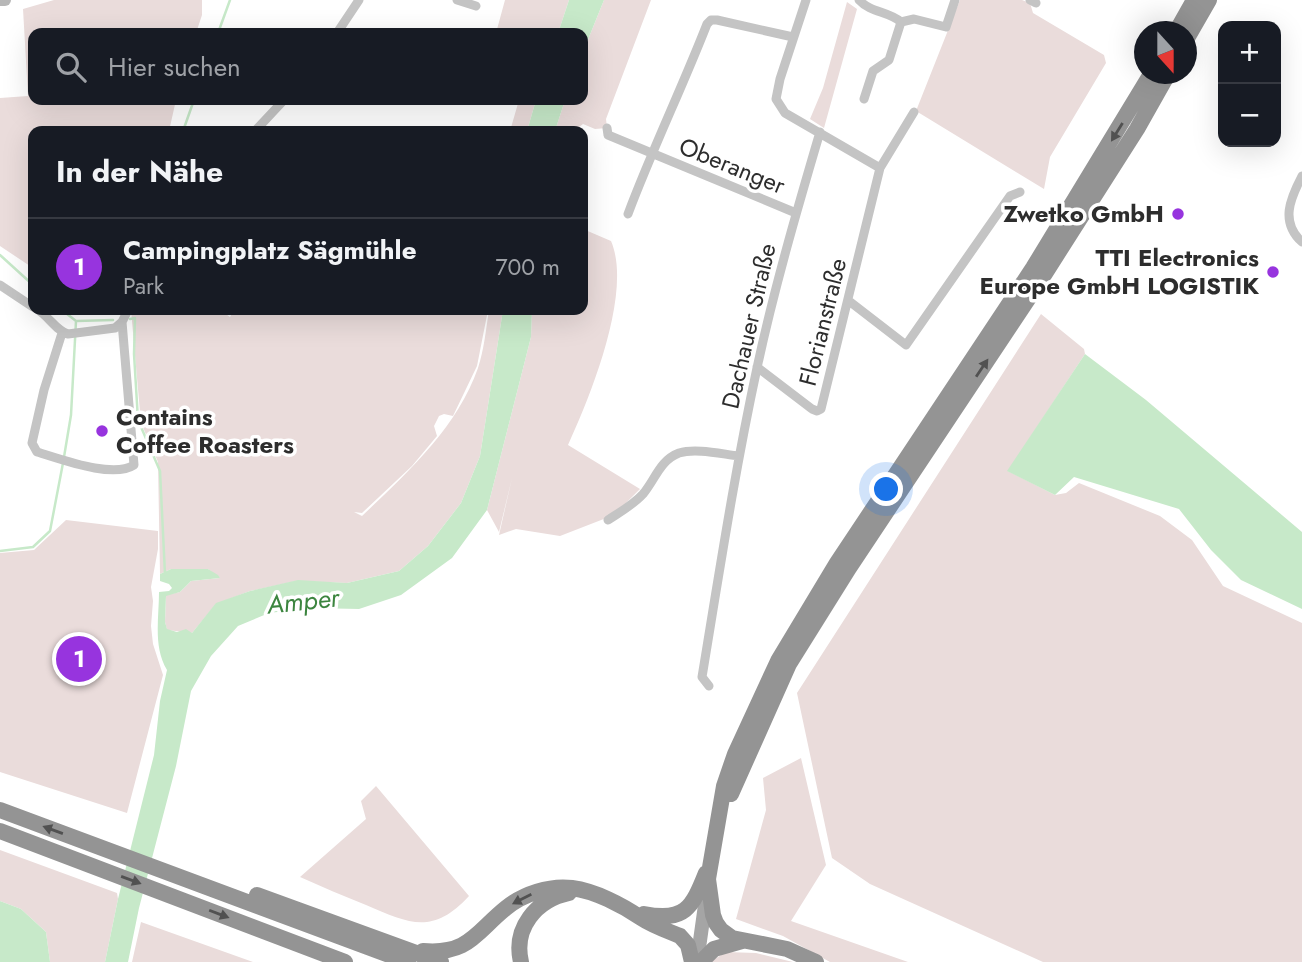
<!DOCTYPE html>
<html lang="de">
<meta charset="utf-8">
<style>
body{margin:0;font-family:Jost,sans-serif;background:#242831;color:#f1f3f6}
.controls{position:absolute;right:21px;top:21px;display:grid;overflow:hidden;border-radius:14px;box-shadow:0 7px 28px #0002}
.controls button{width:63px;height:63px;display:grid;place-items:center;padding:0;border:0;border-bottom:2px solid #363941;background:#171b24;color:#f1f3f6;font:35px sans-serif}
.compass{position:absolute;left:1134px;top:21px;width:63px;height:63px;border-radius:50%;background:#171b24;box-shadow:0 7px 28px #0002;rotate:159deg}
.you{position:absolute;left:887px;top:490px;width:24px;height:24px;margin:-18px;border:5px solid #fff;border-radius:50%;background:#1a73e8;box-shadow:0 0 0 10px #1a73e833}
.badge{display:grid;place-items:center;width:46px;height:46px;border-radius:50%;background:#9734de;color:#fff;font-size:23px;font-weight:700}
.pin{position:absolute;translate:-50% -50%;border:4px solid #fff;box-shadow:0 2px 7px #0006}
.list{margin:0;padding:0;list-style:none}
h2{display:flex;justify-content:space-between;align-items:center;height:91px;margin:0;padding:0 28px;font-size:30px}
h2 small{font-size:23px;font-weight:400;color:#9ea1a6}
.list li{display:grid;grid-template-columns:46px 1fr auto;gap:21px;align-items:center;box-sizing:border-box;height:98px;padding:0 28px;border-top:2px solid #363941}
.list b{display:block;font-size:26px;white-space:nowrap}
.list p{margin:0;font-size:23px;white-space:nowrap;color:#9ea1a6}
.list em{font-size:23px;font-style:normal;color:#9ea1a6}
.icon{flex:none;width:38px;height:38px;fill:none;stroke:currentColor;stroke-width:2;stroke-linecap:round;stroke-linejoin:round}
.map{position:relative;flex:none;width:1302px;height:962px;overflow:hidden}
.search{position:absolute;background:#171b24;box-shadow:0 7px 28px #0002;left:28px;top:28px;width:560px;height:77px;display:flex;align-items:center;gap:18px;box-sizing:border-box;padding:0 24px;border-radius:14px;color:#9ea1a6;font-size:26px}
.panel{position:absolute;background:#171b24;box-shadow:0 7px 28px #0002;left:28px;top:126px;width:560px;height:189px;border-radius:14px}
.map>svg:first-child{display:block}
</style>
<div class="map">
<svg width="1302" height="962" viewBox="0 0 1302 962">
<rect width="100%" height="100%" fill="#fff"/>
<!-- green -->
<path fill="#eadcdb" d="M54 0H202V15L196 33H33V100H176L169 131H33V265L30 266 0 246V98L28 96 23 9Z
M505 0H569L558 33H496Z
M604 0H651L606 119 607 128 595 129 583 124 574 131H555L565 100H583V52Z
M960 0H1022L1030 3 1033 13 1104 55 1106 63 1050 157 1044 189 916 111Z
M847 2 857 9 824 128 810 119 823 88Z
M519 100H536L527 131H510Z
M583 229 611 241C633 292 590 397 568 445L640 489 614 515 560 536 516 529 499 535 512 478 499 532 487 510 531 337 532 310H583Z
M131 310H220L230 317 234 310H488L477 366 453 416 444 414 439 416 434 426 437 436 412 466 362 513 354 512 362 516C407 473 457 428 478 368 484 350 486 329 489 310H503L480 456 461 503 428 546 399 571 347 583 296 581 250 591 216 604 192 633 167 630 165 622 166 595 180 592 191 581 220 578 208 569H171L160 574 158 462 141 423Z
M1041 314 1084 349 1085 354 1008 471 1055 495 1066 493 1079 483 1160 516 1192 540 1223 586 1302 623V962H1043L870 884 832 858 797 693Z
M66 520 158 531V549L151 587 153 601 151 626 153 644 163 675 127 813 0 772V553L34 550Z
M801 758 826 865 791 921 908 962H830L783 936 736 919 766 810 763 778Z
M376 786 469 896C433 935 410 924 366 905 344 896 322 887 300 877L366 819 361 801Z
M0 850 117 893 118 899 105 962H50L46 932 21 909 0 901Z
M141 922 253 962H132Z
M726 952 756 953 793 962H710Z"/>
<!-- water -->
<path fill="#c7e9c9" d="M569 0H604L583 52V33H558Z
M536 100H565L555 131H527Z
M503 310H532L531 337 487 510 452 558 401 595 359 609 311 608 269 613 238 626 211 656 191 691 176 766 139 908 128 962H105L118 899 154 755 160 701 167 670C153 647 159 618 159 592L169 591 172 588 169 584 160 581V574L171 569H208L218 575 220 578 191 581 180 592 166 596 165 622 167 629 177 632 186 629 192 633 216 603 250 591 298 580 347 583 399 571 428 546 461 503 480 456Z
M1085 354 1146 400 1302 532V609L1241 580 1211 550 1179 509 1074 477 1055 495 1007 471Z
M0 901 21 909 46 932 50 962H0Z"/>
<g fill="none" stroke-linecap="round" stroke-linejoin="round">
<!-- stream -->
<path stroke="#c7e9c9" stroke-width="2.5" d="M218 33 230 0
M183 131 194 100
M0 255 33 285
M62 310 76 321 113 320
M130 319 135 318 134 354 138 420 160 471 165 574
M64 457 71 415 76 321
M0 551 33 547 50 531 63 463"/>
<!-- street -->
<path stroke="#c4c4c4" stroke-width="9" d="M457 0 476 6
M806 0 780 79 776 99 785 113 880 168
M859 0C871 13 888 11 901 22L914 19 946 27 955 0
M1030 0 1036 3
M337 33 359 0
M864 99 873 71 889 60 901 22
M607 128 608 135 796 213
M255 131 284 100
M1302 176C1290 199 1280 222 1302 242
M628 214C652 150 682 88 707 24L711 20H717L793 37
M0 285 33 307
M849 301 906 345 1010 196 1020 192
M38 310C48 316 58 332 68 334L115 328 122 322
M62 333 44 390 32 443 37 452C61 459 113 479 134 465L122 322 128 310
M757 367 812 409 817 411 821 409 880 168 914 112
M608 520C620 512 633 505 643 494 655 480 660 460 679 453 696 448 721 454 739 456
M709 686 702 677C719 574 735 470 757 368 774 289 797 210 820 132"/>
<!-- secondary -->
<path stroke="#b7b7b7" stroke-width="12" d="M0 0H5"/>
<!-- primary -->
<path stroke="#a5a5a5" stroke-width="14" d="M697 962 707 891"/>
<!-- highway -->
<path stroke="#949494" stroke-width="16" d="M1176 32 1194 0
M1186 40 1209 0
M731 794 789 664 849 568 1044 275 1137 129 1168 74
M0 810 408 962
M0 831 345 962
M257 895 441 962
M644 914C685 922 692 908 706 873
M423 951C469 955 476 932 506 908 523 894 550 885 572 888 595 891 622 905 641 918 653 926 668 931 680 936L688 945 692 962
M521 962C513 928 536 900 569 893
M701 962 714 949 742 941
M816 962 787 949 732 938 721 930 716 923 713 915 708 879 724 786 735 754 778 661 837 563 1033 268 1151 74"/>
</g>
<!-- one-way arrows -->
<defs><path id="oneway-solid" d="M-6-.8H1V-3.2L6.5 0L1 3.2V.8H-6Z" transform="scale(1.75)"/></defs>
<g fill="#515151">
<use href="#oneway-solid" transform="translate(1117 132) rotate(122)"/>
<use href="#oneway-solid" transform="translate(982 368) rotate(-56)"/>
<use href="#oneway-solid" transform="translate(53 830) rotate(-160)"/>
<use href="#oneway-solid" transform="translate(131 880) rotate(20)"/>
<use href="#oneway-solid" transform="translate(522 899) rotate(153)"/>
<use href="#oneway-solid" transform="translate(219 914) rotate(21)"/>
</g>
<!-- markers -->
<g fill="#9734de" stroke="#fff" stroke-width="2.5">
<circle cx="1178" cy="214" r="7"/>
<circle cx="1273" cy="272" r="7"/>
<circle cx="102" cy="431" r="7"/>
</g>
<g text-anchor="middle" stroke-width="7" stroke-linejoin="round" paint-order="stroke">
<!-- street labels -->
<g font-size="24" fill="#2d2d2d" stroke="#fff">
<text transform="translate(732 166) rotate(22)" y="8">Oberanger</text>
<text transform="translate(823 322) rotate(-76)" y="8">Florianstraße</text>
<text transform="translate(749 326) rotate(-77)" y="8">Dachauer Straße</text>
</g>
<!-- poi labels -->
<g font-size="24" font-weight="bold" fill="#2d2d2d" stroke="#fff" text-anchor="end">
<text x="1164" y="222">Zwetko GmbH</text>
<text x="1259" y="266">TTI Electronics<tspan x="1259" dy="28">Europe GmbH LOGISTIK</tspan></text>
<text x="116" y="425" text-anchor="start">Contains<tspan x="116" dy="28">Coffee Roasters</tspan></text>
</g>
<!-- water labels -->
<g font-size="26" font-style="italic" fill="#3c853f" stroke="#fff">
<text transform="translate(303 601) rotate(-6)" y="9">Amper</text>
</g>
</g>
</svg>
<div class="controls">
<button>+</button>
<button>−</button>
</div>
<svg class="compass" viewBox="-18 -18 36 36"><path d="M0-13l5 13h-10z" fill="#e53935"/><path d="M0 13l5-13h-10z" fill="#9ea1a6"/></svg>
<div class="you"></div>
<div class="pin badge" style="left:79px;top:659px">1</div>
<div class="search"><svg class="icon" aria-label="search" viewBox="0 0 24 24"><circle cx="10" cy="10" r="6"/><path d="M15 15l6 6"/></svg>Hier suchen</div>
<section class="panel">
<h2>In der Nähe<small></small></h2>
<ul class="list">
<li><span class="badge">1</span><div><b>Campingplatz Sägmühle</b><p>Park</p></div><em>700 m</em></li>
</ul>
</section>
</div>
